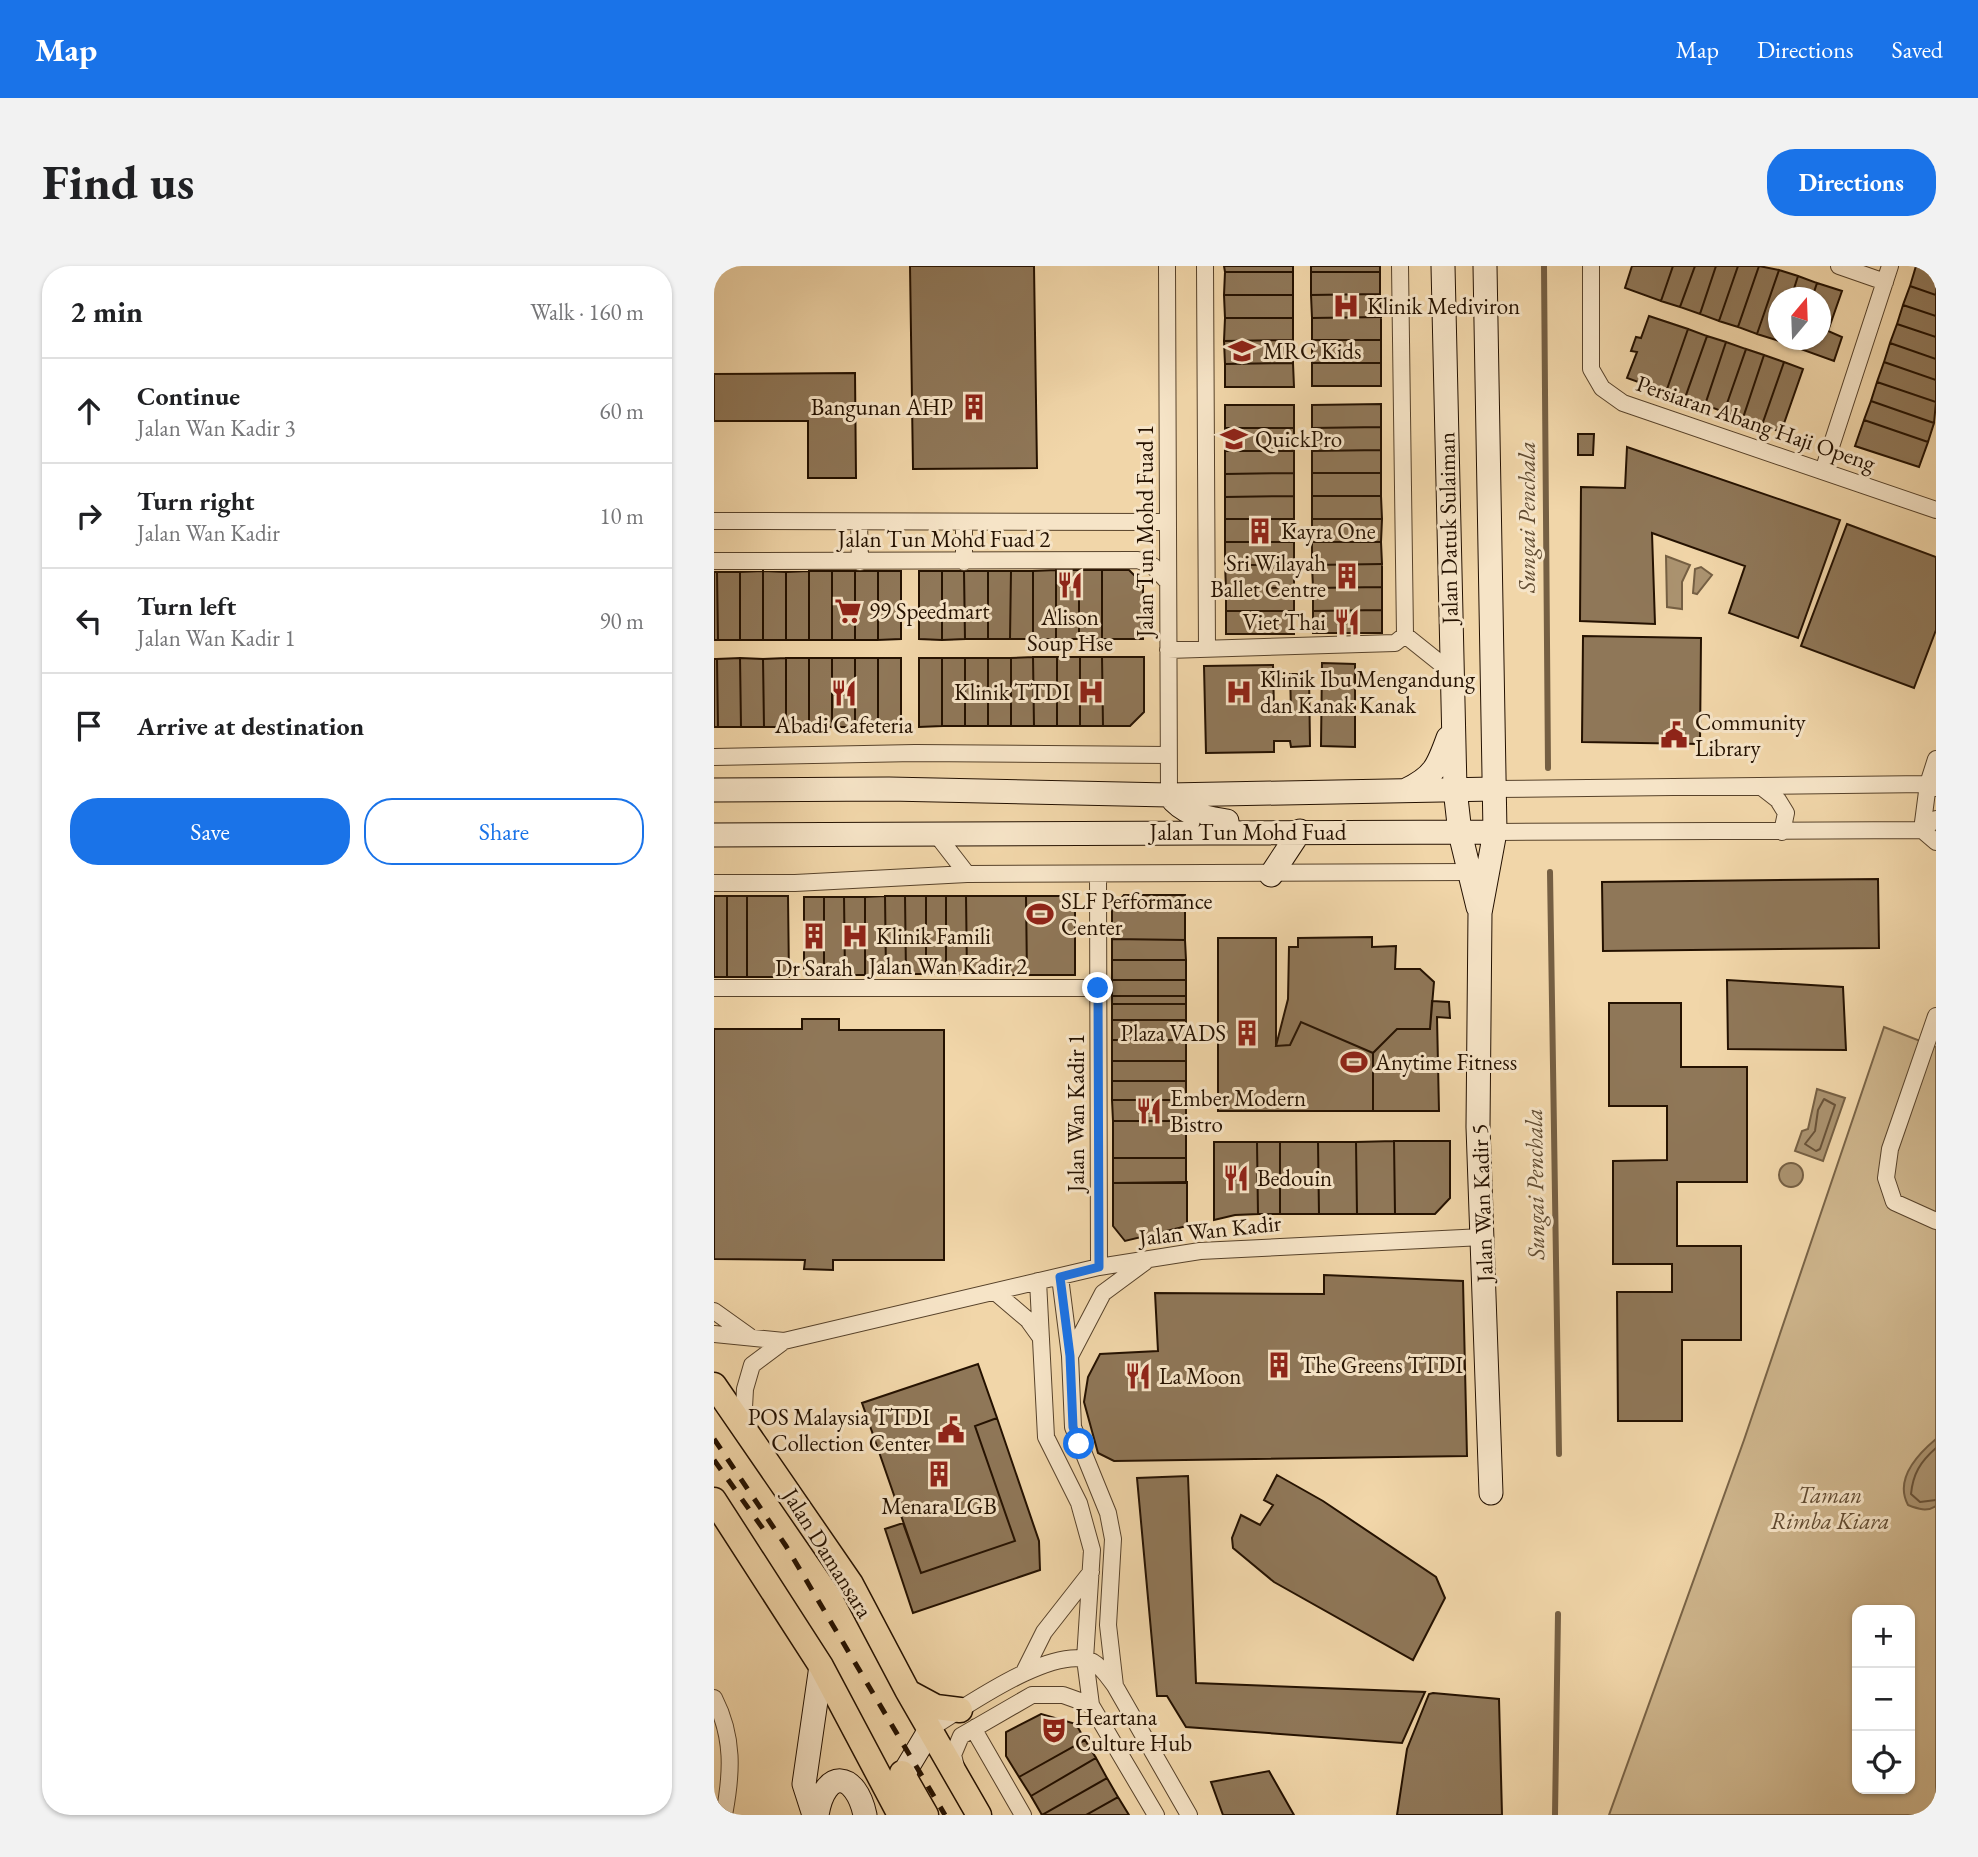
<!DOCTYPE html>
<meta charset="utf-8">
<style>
body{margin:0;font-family:"EB Garamond",serif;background:#f2f2f2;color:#202124}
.controls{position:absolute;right:21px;bottom:21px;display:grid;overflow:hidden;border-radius:14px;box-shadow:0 2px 5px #0004}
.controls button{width:63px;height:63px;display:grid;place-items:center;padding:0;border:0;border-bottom:2px solid #e0e0e0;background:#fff;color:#202124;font:35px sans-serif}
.compass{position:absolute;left:1054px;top:21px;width:63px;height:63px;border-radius:50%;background:#fff;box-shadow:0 2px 5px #0004;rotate:19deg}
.stop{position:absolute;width:21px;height:21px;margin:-16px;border:5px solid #1a73e8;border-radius:50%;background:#fff}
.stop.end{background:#1a73e8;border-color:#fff;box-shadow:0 2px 7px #0008}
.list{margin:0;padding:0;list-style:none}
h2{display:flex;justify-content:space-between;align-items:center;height:91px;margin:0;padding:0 28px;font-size:30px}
h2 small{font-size:23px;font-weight:400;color:#757577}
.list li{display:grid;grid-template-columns:46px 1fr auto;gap:21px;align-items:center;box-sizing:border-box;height:105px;padding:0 28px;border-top:2px solid #e0e0e0}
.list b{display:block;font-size:26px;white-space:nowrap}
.list p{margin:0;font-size:23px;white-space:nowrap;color:#757577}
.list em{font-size:23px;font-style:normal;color:#757577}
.actions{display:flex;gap:14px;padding:21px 28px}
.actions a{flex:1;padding:16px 0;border:2px solid #1a73e8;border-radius:28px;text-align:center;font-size:24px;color:#1a73e8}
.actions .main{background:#1a73e8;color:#fff}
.icon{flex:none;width:38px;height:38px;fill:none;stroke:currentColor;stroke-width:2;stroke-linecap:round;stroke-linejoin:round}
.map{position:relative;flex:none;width:1222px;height:1549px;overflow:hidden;border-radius:28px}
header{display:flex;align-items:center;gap:42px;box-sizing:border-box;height:98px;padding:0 35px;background:#1a73e8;color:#fff}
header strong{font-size:33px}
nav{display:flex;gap:38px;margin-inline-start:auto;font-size:24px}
.intro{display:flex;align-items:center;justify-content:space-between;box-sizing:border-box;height:168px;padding:0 42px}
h1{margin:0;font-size:49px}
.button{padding:18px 32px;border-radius:28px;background:#1a73e8;color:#fff;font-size:24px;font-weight:700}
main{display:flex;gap:42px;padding:0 42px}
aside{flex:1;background:#fff;border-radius:28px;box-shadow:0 2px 5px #0004}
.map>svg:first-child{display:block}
</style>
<header>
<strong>Map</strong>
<nav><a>Map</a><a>Directions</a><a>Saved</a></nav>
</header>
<div class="intro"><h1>Find us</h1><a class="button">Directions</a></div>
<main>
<aside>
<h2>2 min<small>Walk · 160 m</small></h2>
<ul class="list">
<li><svg class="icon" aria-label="ahead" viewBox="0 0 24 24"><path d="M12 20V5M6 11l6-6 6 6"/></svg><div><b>Continue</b><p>Jalan Wan Kadir 3</p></div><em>60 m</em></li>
<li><svg class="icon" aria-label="right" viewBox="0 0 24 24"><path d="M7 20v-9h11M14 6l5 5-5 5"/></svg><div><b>Turn right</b><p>Jalan Wan Kadir</p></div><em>10 m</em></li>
<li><svg class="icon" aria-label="left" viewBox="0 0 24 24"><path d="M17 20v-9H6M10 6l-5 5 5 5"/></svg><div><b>Turn left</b><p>Jalan Wan Kadir 1</p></div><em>90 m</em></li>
<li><svg class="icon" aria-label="arrive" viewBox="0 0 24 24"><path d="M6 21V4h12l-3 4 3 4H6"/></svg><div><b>Arrive at destination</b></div></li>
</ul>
<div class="actions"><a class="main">Save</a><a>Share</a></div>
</aside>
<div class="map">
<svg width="1222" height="1549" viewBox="0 0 1222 1549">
<rect width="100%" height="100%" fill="#f1d6a9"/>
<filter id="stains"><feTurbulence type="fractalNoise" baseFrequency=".00286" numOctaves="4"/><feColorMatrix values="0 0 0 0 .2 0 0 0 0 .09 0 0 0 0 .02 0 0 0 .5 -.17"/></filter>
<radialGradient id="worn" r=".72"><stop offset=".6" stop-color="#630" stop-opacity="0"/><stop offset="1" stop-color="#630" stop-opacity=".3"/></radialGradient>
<!-- green -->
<path fill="#ceb58c" stroke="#796346" stroke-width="2" fill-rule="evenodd" d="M1170 761 1222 781V1549H895L1030 1174ZM1143 1344H1196V1523H1143Z"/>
<!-- water -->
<path fill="#ab9370" stroke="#755f43" stroke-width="2" d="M952 290 976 299 968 316V343L953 341Z
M987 301 998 309 983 328 979 327 981 303Z
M1103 823 1131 832 1109 895 1081 885 1088 865 1094 863Z
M1065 909a12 12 0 1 1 24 0a12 12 0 1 1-24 0Z
M1222 1173V1240C1213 1246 1204 1243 1194 1239 1180 1213 1204 1188 1222 1173Z"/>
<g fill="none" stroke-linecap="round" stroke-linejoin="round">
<!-- shore -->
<path stroke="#685238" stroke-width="2" d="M1110 833 1121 839 1106 883 1102 885 1091 878 1101 865 1104 844Z
M1222 1182C1206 1196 1199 1208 1197 1228L1206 1236 1222 1234"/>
<!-- stream -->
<path stroke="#755f43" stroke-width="6" d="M830 0 834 502
M836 606 845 1188
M841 1549 844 1348"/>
</g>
<!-- building -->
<path fill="#8f7758" stroke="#241100" stroke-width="2" d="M196 0H320L323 202 199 203Z
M510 0H579V6H511Z
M597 0H666V6H597Z
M918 0H959L947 35 911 22Z
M959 0H981L966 41 947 35Z
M981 0H1002L986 48 966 41Z
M1002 0H1024L1005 55 986 48Z
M1024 0H1045L1024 61 1005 55Z
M1045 0 1065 4 1043 68 1024 61Z
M1202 0H1222V7Z
M1202 0 1222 7V29L1196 20Z
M1065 4 1084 10 1077 32H1064L1062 74 1043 68Z
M511 6H579V29H510Z
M597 6H666V28L597 29Z
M1084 10 1103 17 1098 32H1077Z
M1103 17 1128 25 1114 65 1128 71 1120 95 1081 81 1084 74H1106V32H1098Z
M1196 20 1222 29V50L1189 39Z
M666 28 667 51 598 52 597 29Z
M510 29H579V52H511Z
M1189 39 1222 50V71L1183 58Z
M935 50 974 63 952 126 913 112 923 86 917 85 922 71 927 72Z
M667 51V74H598V52Z
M511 52H579V74L510 75Z
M1183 58 1222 71V93L1176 77Z
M974 63 993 70 971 132 952 126Z
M1064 67V74H1084L1081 81 1062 74Z
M993 70 1012 76 991 139 971 132Z
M579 74V97L511 98 510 75Z
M598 74H667V97H598Z
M1012 76 1032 83 1010 146 991 139Z
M1176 77 1222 93V114L1170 96Z
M1032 83 1050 89 1029 152 1010 146Z
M1050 89 1070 96 1048 159 1029 152Z
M1070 96 1089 103 1067 166 1048 159Z
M1170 96 1222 114V136L1163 116Z
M579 97 580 121H511V98Z
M598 97H667V120H598Z
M141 107 142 212H94V155H0V108Z
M1163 116 1222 136 1220 157 1157 135Z
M1157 135 1220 157 1214 176 1150 154Z
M667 138V161L598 162V139Z
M511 139H580V162H511Z
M1150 154 1214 176 1205 201 1141 180Z
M667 161V184L598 185V162Z
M511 162H580V185H511Z
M864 168H880L879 189H864Z
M913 181 1126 254 1084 372 1015 347 1031 300 938 267 941 358 866 355 867 221 911 222Z
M667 184V207H598V185Z
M511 185H580V207L511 208Z
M580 207V230L511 231V208Z
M598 207H667V230H598Z
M580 230V253H511V231Z
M598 230H667L668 253H598Z
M511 253H580V276H511Z
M598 253H668L667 276H598Z
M1133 258 1222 291V364L1200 422 1087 380Z
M511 276H580V299H511Z
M598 276H667L668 298 598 299Z
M668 298V321L599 322 598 299Z
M511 299H580V322H512Z
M342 304V373H319V305Z
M342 304H365V373H342Z
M365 304H388V373H365Z
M388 304H415L429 318V373H388Z
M49 305V374H26V306Z
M49 305 72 306V374H49Z
M95 305V374H72V306Z
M95 305H118V374H95Z
M118 305H141V374H118Z
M141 305H164V374H141Z
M164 305H187V373L164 374Z
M205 305H228V374L205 373Z
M228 305H250L251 373 228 374Z
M250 305H274V373H251Z
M274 305H297L296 373H274Z
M297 305H319V373H296Z
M0 306H3L4 374H0Z
M3 306H26V374H4Z
M668 321V344L599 345V322Z
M512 322H580V345H512Z
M668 344V367H599V345Z
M512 345H580V368H512Z
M869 370 987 372 986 478 868 476Z
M319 391 320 460H297V392Z
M319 391H343V460H320Z
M343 391H366V460H343Z
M366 391H388L389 460H366Z
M388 391H430V446L416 460H389Z
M26 392 27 461H4L3 393Z
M26 392 49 393 50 461H27Z
M72 392V461H50L49 393Z
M72 392H95V461H72Z
M95 392H118V461H95Z
M118 392H141V461H118Z
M141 392H164V461H141Z
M164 392H187V461H164Z
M205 392H228V460L205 461Z
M228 392H251V460H228Z
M251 392H274V460H251Z
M274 392H297V460H274Z
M0 393H3L4 461H0Z
M608 397 641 398V481L607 480Z
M559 399 560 444H577L576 408H595L596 480 577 481 576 475H560V486L492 487 490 400Z
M1164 613 1165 682 889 685 888 616Z
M410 629H471V674L398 673V642Z
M0 630H13V711H0Z
M13 630H33V711H13Z
M33 630H74L75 711H33Z
M171 630H191L192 708H172Z
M171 630 172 708 151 709V631Z
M191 630H212V708H192Z
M212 630H232V708H212Z
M232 630H252L253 708H232Z
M252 630H312L313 709H253Z
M312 630H347L361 643V709H313Z
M90 631H110V709H90Z
M110 631H130L131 709H110Z
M130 631H151V709H131Z
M658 671V681L682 680 681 703H706L720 716 716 763H683L659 787 587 756 576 779 562 780 574 733 575 681H584V672Z
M504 672H562V780L576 779 587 756 659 787V845H504Z
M398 673 471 674 472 694H398Z
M398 694H472V714H398Z
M398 714H472V730H398Z
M1013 714 1129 721 1132 784 1014 783Z
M398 730H472V738H398Z
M718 735 735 736 736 752 723 751 725 845H659V787L683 763H716Z
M895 737H967V801H1033V916H963V980H1027V1074H968V1155H904L903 1026H958V998H899V895L953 894V840H895Z
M398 738H472V754H398Z
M88 753H125V764H230V994H119V1004L90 1003 91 994 0 993V763H88Z
M398 754H472V774H398Z
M398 774H472V795H398Z
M398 795H472V815H398Z
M398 815H472V834H398Z
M398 834H472V855H399Z
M399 855H472V892H399Z
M680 875H736V932L721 948H681Z
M680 875 681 948H643L642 876Z
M500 876H543L544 948 521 949 500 954Z
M543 876H566V948H544Z
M566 876H604L605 948H566Z
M604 876H642L643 948H605Z
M399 892H472V917H399Z
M399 917 473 916V960L411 975 399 960Z
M610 1009 749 1015 753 1190 400 1195 384 1187 370 1136 374 1111 386 1088 444 1085 441 1027 610 1028Z
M264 1098 283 1152 261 1160 301 1275 207 1307 148 1137Z
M283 1152 325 1275 326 1304 199 1347 171 1263 189 1257 207 1307 301 1275 261 1160Z
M563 1209 609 1235 722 1311 731 1332 699 1394 560 1316 519 1282 518 1272 527 1249 546 1259 559 1239 550 1234Z
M474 1210 482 1417 711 1426 688 1477 472 1461 453 1430H443L423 1212Z
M719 1427 785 1433 788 1549H683L693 1483 715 1428Z
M327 1448 362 1458 371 1474 305 1511 292 1490V1466Z
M371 1474 382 1492 317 1530 305 1511Z
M382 1492 393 1512 328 1549 317 1530Z
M555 1505 580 1549H509L497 1516Z
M393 1512 404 1531 372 1549H328Z
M404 1531 415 1549H372Z"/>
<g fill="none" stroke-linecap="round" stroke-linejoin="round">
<!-- street casing -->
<g stroke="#57422a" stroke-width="18">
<path id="street" d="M453 0 455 529
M491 0 493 381
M686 0 691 369
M877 0V103L888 122 909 137 1222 244
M1125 0 1171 16
M1109 205 1176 0
M0 255 454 256
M145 256 146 296
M0 295 424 294 439 300 453 315
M250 296V257
M691 369 736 405
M454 384 681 377 691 369
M0 491 201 487 453 489
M1046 520 1064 534 1072 547 1068 566
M780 523 1214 518 1222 522
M1208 564 1214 518 1222 493
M1208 564 1222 576
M781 566 1208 564 1222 553
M222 568 253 608
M384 609 385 1001
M0 617H81L253 608 755 606
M0 722H384
M1222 750 1176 883 1172 912 1180 936 1222 955
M346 1011 356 1090 359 1161 394 1247 399 1273 394 1359 401 1420
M324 1015 332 1171 365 1237 378 1284 371 1393 377 1439 442 1549
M281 1026 314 1054 327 1072
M0 1045 35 1070
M0 1068 70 1075 385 1001 486 985 769 971
M356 1090 389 1027 431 996
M29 1160 31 1123 38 1099 70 1075
M311 1404 330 1366 377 1306
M0 1432C20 1471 18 1507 10 1549
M262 1461 263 1469 309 1549
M217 1462C250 1442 341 1376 379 1396 388 1401 395 1412 401 1420L475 1549
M242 1501 239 1489 247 1470 318 1429H349L377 1439"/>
</g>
<!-- secondary casing -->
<g stroke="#241100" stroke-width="25">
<path id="secondary" d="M729 0 741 523 746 567 764 641
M771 0 781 566 766 647 764 861 777 1227
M0 524 175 523 455 529 780 523
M692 524C720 511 724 500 734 472
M455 529C470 549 489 551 513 555
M0 569 781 566
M557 609 586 565
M181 1522 217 1462
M100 1549 90 1518 107 1400
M103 1549C111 1501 142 1506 151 1549"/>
</g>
<!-- primary casing -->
<g stroke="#241100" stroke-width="27">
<path id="primary" d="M0 1119 137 1318 193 1424 265 1549
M0 1234 107 1400 186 1549
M196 1427 222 1441 246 1444
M188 1507 212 1549"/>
</g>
<!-- street -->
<use href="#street" stroke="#f6e4c7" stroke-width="16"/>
<!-- secondary -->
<use href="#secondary" stroke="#f6e4c7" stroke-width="23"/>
<!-- primary -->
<use href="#primary" stroke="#f1d6a9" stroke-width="24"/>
<!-- rail -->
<path stroke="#241100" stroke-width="5" stroke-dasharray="12 12" stroke-linecap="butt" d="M0 1173 72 1280 231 1549
M0 1194 52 1267"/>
</g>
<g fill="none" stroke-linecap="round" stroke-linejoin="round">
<!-- route -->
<path stroke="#1a73e8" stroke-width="9" d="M365 1178 359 1161 356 1090 346 1011 385 1001 384 722"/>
</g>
<!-- icons -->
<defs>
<g id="hospital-bare" transform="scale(2.1)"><path d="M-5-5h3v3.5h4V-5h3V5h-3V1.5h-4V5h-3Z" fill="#8f2418" stroke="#f6e4c7" stroke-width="2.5" paint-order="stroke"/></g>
<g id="school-bare" transform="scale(2.1)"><path d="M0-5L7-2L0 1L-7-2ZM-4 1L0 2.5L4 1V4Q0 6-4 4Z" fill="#8f2418" stroke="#f6e4c7" stroke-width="2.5" paint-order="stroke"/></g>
<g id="building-bare" transform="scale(2.1)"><path d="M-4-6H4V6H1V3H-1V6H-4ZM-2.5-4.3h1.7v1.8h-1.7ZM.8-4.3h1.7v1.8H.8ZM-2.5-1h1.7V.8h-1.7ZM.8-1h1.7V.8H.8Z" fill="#8f2418" stroke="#f6e4c7" stroke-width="2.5" paint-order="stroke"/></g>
<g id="restaurant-bare" transform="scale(2.1)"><path d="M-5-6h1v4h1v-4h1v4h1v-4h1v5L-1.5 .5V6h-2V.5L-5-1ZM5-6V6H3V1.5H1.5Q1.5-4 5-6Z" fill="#8f2418" stroke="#f6e4c7" stroke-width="2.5" paint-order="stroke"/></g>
<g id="supermarket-bare" transform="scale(2.1)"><path d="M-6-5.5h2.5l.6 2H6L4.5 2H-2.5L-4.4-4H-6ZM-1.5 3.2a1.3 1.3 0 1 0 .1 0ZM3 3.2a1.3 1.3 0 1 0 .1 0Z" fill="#8f2418" stroke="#f6e4c7" stroke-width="2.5" paint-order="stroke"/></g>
<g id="civic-bare" transform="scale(2.1)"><path d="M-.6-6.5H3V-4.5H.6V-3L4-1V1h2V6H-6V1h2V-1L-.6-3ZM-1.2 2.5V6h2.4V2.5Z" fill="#8f2418" stroke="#f6e4c7" stroke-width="2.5" paint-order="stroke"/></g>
<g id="stadium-bare" transform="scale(2.1)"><path d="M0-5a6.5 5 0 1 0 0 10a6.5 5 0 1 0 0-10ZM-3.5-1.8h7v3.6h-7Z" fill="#8f2418" stroke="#f6e4c7" stroke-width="2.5" paint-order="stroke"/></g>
<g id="theatre-bare" transform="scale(2.1)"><path d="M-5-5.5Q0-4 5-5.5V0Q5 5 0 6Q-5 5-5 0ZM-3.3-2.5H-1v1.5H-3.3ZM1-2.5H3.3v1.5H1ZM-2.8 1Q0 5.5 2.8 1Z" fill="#8f2418" stroke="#f6e4c7" stroke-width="2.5" paint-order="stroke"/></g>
</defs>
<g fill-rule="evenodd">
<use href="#hospital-bare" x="632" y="40"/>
<use href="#school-bare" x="528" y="85"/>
<use href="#building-bare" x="260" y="141"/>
<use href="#school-bare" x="520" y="173"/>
<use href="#building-bare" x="546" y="265"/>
<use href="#building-bare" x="633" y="310"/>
<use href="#restaurant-bare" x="356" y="319"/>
<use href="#supermarket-bare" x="134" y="345"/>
<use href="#restaurant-bare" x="633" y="356"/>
<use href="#hospital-bare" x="377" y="426"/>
<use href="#hospital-bare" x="525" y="426"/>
<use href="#restaurant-bare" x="130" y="427"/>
<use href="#civic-bare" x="960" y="469"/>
<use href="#stadium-bare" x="326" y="648"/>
<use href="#building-bare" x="100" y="670"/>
<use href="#hospital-bare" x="141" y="670"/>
<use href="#building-bare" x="533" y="767"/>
<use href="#stadium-bare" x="640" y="796"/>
<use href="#restaurant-bare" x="435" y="845"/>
<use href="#restaurant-bare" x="522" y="912"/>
<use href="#building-bare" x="565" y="1099"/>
<use href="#restaurant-bare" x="424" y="1110"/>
<use href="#civic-bare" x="237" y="1164"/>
<use href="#building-bare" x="225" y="1208"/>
<use href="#theatre-bare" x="340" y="1464"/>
</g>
<g text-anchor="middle" stroke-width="6" stroke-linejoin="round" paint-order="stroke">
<!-- poi labels -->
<g font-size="23" fill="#241100" stroke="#f6e4c7" text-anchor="start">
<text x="653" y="48">Klinik Mediviron</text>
<text x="549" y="93">MRC Kids</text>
<text x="239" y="149" text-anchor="end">Bangunan AHP</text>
<text x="541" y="181">QuickPro</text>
<text x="567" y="273">Kayra One</text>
<text x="612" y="305" text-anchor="end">Sri Wilayah<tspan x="612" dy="26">Ballet Centre</tspan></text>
<text x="155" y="353">99 Speedmart</text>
<text x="356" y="359" text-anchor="middle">Alison<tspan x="356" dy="26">Soup Hse</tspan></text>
<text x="612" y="364" text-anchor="end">Viet Thai</text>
<text x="546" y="421">Klinik Ibu Mengandung<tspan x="546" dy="26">dan Kanak Kanak</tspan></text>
<text x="356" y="434" text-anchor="end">Klinik TTDI</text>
<text x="981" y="464">Community<tspan x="981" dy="26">Library</tspan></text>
<text x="130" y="467" text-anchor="middle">Abadi Cafeteria</text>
<text x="347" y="643">SLF Performance<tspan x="347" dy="26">Center</tspan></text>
<text x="162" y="678">Klinik Famili</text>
<text x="100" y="710" text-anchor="middle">Dr Sarah</text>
<text x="512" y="775" text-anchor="end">Plaza VADS</text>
<text x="661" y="804">Anytime Fitness</text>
<text x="456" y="840">Ember Modern<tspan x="456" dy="26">Bistro</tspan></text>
<text x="543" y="920">Bedouin</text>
<text x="586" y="1107">The Greens TTDI</text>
<text x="445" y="1118">La Moon</text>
<text x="216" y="1159" text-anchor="end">POS Malaysia TTDI<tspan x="216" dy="26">Collection Center</tspan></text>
<text x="225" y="1248" text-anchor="middle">Menara LGB</text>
<text x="361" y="1459">Heartana<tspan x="361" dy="26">Culture Hub</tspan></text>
</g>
<!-- street labels -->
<g font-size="23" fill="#241100" stroke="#f6e4c7">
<text transform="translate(1042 157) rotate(19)" y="8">Persiaran Abang Haji Openg</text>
<text transform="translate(734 262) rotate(-91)" y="8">Jalan Datuk Sulaiman</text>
<text transform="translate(431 265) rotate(-90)" y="8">Jalan Tun Mohd Fuad 1</text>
<text x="230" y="281">Jalan Tun Mohd Fuad 2</text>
<text x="534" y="574">Jalan Tun Mohd Fuad</text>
<text x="234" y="708">Jalan Wan Kadir 2</text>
<text transform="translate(362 847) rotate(-90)" y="8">Jalan Wan Kadir 1</text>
<text transform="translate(768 937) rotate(-92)" y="8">Jalan Wan Kadir 5</text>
<text transform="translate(496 964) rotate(-6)" y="8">Jalan Wan Kadir</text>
<text transform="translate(114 1287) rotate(58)" y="8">Jalan Damansara</text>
</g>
<!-- park labels -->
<g font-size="23" font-style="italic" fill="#604a31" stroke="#f6e4c7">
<text x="1116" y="1237">Taman<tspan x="1116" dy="26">Rimba Kiara</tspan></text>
</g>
<!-- water labels -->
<g font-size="24" font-style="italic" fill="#614c32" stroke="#f6e4c7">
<text transform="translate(813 251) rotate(-90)" y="8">Sungai Penchala</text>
<text transform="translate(821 918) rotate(-91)" y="8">Sungai Penchala</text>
</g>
</g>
<rect width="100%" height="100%" filter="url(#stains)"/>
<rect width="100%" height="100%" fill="url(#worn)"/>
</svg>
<div class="controls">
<button>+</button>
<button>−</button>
<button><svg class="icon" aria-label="locate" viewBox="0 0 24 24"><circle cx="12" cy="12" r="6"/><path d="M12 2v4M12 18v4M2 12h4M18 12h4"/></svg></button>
</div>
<svg class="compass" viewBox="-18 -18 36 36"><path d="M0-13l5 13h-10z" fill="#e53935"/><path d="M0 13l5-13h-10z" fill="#757577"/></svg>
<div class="stop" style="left:365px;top:1178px"></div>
<div class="stop end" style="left:384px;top:722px"></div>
</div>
</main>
